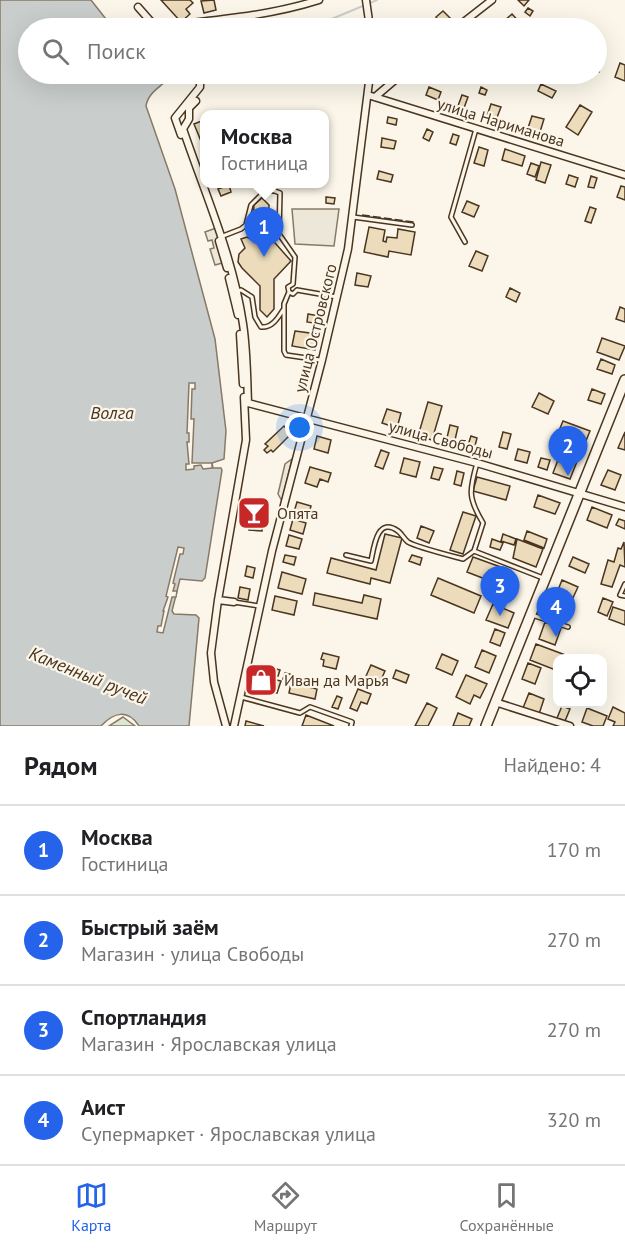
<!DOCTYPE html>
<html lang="ru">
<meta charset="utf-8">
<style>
body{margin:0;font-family:"PT Sans",sans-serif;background:#f2f2f2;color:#202124}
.controls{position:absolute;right:18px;bottom:18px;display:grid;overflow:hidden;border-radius:12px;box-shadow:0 6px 24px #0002}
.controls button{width:54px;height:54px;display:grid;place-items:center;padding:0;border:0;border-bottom:2px solid #e0e0e0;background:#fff;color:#202124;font:30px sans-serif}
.you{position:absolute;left:300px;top:428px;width:21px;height:21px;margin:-15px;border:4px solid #fff;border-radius:50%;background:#1a73e8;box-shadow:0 0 0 9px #1a73e833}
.badge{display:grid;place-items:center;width:39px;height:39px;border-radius:50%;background:#2563eb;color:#fff;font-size:20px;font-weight:700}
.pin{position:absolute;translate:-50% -50px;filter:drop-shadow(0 2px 3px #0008)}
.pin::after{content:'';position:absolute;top:32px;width:21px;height:18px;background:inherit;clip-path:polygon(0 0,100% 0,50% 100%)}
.popup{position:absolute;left:200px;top:110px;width:129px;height:78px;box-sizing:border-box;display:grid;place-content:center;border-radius:12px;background:#fff;filter:drop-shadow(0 2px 4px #0005);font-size:20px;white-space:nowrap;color:#757577}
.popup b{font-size:22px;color:#202124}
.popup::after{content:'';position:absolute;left:50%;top:100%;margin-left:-12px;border:12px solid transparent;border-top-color:#fff}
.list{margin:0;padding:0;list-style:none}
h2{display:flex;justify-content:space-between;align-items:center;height:78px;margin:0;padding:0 24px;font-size:26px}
h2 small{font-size:20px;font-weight:400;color:#757577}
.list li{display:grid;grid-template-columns:39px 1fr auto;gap:18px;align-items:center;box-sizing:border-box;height:90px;padding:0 24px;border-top:2px solid #e0e0e0}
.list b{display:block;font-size:22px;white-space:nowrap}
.list p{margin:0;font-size:20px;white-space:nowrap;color:#757577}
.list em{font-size:20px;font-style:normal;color:#757577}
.icon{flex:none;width:33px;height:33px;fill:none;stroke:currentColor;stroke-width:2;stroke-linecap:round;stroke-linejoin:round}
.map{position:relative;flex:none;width:625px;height:726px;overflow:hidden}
.search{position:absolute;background:#fff;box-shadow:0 6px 24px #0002;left:18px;right:18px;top:18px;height:66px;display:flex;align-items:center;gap:15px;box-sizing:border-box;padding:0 21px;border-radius:33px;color:#757577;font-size:22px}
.sheet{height:438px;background:#fff}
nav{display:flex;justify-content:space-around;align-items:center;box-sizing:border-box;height:84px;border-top:2px solid #e0e0e0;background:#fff;font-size:16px;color:#757577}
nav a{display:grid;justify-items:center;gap:3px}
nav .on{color:#2563eb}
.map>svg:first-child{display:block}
</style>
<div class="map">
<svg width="625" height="726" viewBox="0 0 625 726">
<rect width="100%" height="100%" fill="#fbf6e9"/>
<!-- green -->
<path fill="#dce7d0" stroke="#887966" stroke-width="1.5" d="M123 717 135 726H109Z"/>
<!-- parking -->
<path fill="#ede7d9" stroke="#887966" stroke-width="1.5" d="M292 209H339L334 246 295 244Z
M216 228 226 262 215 265 210 249 214 248 212 240 208 241 205 232Z
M292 459 282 501 278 494 285 464Z"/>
<!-- water -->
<path fill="#c9cecd" stroke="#887966" stroke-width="1.5" d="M0 0H91L113 28H28V74H166V81C157 89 148 94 146 106L175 189 215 339 226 431 224 459 212 463 213 468H221L222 470 205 578 202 581 180 579 172 611 174 614 196 615 199 618 189 726H139C128 709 114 712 101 726H0Z"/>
<!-- pier -->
<path fill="#fbf6e9" stroke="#887966" stroke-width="1.5" d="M189 383H195V389H192L191 419H194L192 463H212V468L203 469 201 465 194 466V469L186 470V464H189L187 442H189V433H187Z
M178 547 184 548 183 554H180L173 583 175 584 173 591H177L176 597H172L163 633 157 632 158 626H161L164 611H163L168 597 166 596Z"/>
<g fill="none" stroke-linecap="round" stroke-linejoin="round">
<!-- stream -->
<path stroke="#c9cecd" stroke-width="2" d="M310 28 377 0"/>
</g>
<!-- building -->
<path fill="#ecdcbc" stroke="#4a3520" stroke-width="1.5" d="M161 0H190L193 3 186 9 190 14 181 22Z
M214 0 216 10 204 13 201 1Z
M518 0H529L524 6Z
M528 8 533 11 530 16 525 12Z
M443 11 451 19 444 26 436 17Z
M512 14 522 25 518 28H511L504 21Z
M492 20 500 28H491L487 24Z
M596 60 602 61 599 72H596Z
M620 63 625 65V81L615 77Z
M328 74H341V80H327Z
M551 74H563L561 78Z
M541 84 556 91 552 98 538 91Z
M429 87 441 92 438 100 426 95Z
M481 87 487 90 485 95 479 93Z
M462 95 468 97 464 108 458 106Z
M491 104 501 107 496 120 487 116Z
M580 105 592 112 578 135 566 127Z
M532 116 544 119 539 135 527 131Z
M388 117 397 119 396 125 387 123Z
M204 120V146H203L194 124Z
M427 129 433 132 429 141 423 138Z
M453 134 459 136 456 145 450 143Z
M382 138 396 141 394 149 381 147Z
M479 147 488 150 484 166 474 163Z
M505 149 525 156 522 166 502 160Z
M541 162 551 165 545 183 536 180Z
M531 163 539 166 535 177 527 174Z
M379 171 393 175 391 182 377 179Z
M569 175 578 178 575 187 566 184Z
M591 176 597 178 594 188 588 187Z
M229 185 231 192 221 196 218 189Z
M621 186 625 187V200L617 197Z
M326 197 335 198 334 204 326 203Z
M262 198 269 205 268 235 291 261 274 279V309L267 317 260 310V286L242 268 238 262 239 254 245 248 241 239 247 237 252 240 254 205Z
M467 201 479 206 474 217 462 212Z
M590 207 596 209 591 223 585 221Z
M369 227 385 230 383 241 386 242 387 237 397 238 398 229 415 232 411 255 389 251 388 257 364 252Z
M476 251 488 256 482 271 469 266Z
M357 273 371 276 368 287 355 285Z
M510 288 520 293 516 302 506 297Z
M620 307 625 309V322L616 319Z
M308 314 320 316 319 324 307 322Z
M295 331 317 334 315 350 292 346Z
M602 338 625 346 619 360 597 352Z
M601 359 615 365 612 374 597 369Z
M592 389 605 394 601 404 588 400Z
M539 393 554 401 548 414 532 407Z
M428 402 442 406 432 440 418 436Z
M387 409 401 413 397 428 382 423Z
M563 421 590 431 583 448 556 438Z
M450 425 458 427 454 444 446 442Z
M284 426 291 434 273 452 271 450 267 453 264 450 268 446 265 444Z
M503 432 511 434 507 449 499 447Z
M625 432V450L618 448Z
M317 436 331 440 328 453 314 449Z
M471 436 477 438 474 450 467 448Z
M518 449 530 452 527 463 515 460Z
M381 450 389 453 383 469 375 466Z
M561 452 578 459 570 479 553 473Z
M404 458 420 462 416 477 400 473Z
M541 458 550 460 547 470 538 467Z
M310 467 331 473 328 482 320 479 317 487 305 483Z
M434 467 443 469 439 480 431 478Z
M608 470 621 475 615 490 601 485Z
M457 471 464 473 461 486 454 484Z
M477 477 510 486 506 500 473 491Z
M538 495 560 503 555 514 534 507Z
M297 502 311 506 308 517 294 512Z
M252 506 264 508 262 531 249 530Z
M592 507 612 515 607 528 587 520Z
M463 512 476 516 463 554 450 550Z
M293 519 306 523 303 534 290 530Z
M619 519 625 521V529L616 525Z
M421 526 434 531 429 543 417 538Z
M527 531 547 539 544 548 524 540Z
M385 534 402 538 390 583 371 578 370 584 327 573 331 558 376 570Z
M503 534 516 539 514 545 501 541Z
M289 535 302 539 299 549 286 546Z
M492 539 503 543 500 550 490 547Z
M517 539 543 549 536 567 513 558Z
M624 542 625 567 620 565 612 587 601 584 608 560 614 562 618 548 621 549Z
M285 555 296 557 294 565 283 562Z
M412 555 422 558 420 565 409 561Z
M473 557 509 570 503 586 467 572Z
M573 557 589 564 585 573 569 566Z
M247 566 255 568 253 578 245 576Z
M282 572 306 579 302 594 278 588Z
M438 578 481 596 474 613 431 595Z
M562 580 578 587 571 602 556 595Z
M240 587 250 589 248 600 238 598Z
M315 593 362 603 364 595 381 599 377 619 313 605Z
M275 596 297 601 294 615 272 610Z
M603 598 613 602 607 616 598 612Z
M493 604 514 613 508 628 486 620Z
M553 604 565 609 561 620 548 615Z
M613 607 625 611V625L609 619Z
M545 622 561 628 555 645 539 639Z
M495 629 505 633 500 646 490 642Z
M536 644 568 656 567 658H558V671L530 660Z
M482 650 496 656 489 673 475 667Z
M323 653 339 657 336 669 323 666 324 660 321 659Z
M442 654 458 661 452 675 436 668Z
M528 663 541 668 535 684 522 679Z
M262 665 280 670 278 676 260 672Z
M371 665 385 671 380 682 366 676Z
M396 670 409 675 406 683 393 678Z
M285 673 294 675 292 681 283 679Z
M466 675 487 684 480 698 474 695 470 704 456 697Z
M259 676 281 681 277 693 270 691 269 694 255 690Z
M291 683 317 689 315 699 289 693Z
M358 689 371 694 367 704 361 702 357 711 350 708Z
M529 693 544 699 539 714 523 708Z
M337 696 342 698 338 709 332 707Z
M427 703 437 708 428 726H415Z
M562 706 570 709 565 721 557 718Z
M613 707 625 713V726H613L615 722 608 719Z
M587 708 607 716 603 726H593L582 722Z
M458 713 472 719 469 726H453Z
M306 715 334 726H302Z
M246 721 264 726H245Z"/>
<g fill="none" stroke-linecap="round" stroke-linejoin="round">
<!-- lane casing -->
<g stroke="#4a3520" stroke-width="6">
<path id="lane" d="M353 217 412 225
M223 236 241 229 246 225 251 205 263 193 272 190 280 193 279 234 295 257 293 284 288 287 289 292 284 304V351L286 355 320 360
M465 242 451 217 476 129
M237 291 241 290 252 297 255 317 261 327C272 328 278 318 283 310
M289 292 293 294 297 290 337 297
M474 551 483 523C468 498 469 491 477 463
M346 555 371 561C374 547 377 516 398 531 402 534 404 539 408 542 416 547 452 556 463 559L474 551 543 578
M625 584 620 595 625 596
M234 602 259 606
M532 615 568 627
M241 697 300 713 310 707 352 722 351 726"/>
</g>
<!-- street casing -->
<g stroke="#4a3520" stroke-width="9">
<path id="street" d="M366 0 370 28
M138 7 153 24 164 26C216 20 269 16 319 0
M456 28 492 0
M368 95 625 175
M375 97 402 74
M196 101 189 108V119L183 129C205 194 233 256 243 324 247 350 247 376 248 403L477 463 625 507
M181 135 175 118 200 87V74
M219 241 227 268
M229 278 238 315
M240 334 243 384
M218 600 211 653 214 682 226 726
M234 602 218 600 246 440 244 397
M495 702 570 726
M234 726 272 551 322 360 348 249 370 74"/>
</g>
<!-- primary casing -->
<g stroke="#4a3520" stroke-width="12">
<path id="primary" d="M486 726 625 380"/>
</g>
<!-- lane -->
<use href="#lane" stroke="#fbf6e9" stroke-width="3"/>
<!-- street -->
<use href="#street" stroke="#fbf6e9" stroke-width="6"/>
<!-- primary -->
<use href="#primary" stroke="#fbf6e9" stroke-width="9"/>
<!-- fence -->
<path stroke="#4a3520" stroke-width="1.5" stroke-dasharray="8 3" stroke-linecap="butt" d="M362 215 414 222"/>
</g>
<!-- icons -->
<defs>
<g id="bar-square" transform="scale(1.725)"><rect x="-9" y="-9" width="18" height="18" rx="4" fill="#c62828" stroke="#fbf6e9"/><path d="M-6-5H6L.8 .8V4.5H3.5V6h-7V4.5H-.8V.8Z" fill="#fff"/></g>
<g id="shop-square" transform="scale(1.725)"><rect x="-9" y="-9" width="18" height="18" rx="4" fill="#c62828" stroke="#fbf6e9"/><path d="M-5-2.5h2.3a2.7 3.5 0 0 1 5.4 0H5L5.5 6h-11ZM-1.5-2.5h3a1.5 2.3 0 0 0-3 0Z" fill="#fff"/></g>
</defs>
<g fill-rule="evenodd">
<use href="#bar-square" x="254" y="513"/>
<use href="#shop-square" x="261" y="680"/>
</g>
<g text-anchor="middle" stroke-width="4.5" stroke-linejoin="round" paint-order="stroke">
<!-- street labels -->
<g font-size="16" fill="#4a3520" stroke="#fbf6e9">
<text transform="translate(501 122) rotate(17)" y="6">улица Нариманова</text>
<text transform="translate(315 328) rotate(-76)" y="6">улица Островского</text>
<text transform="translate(441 439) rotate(15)" y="6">улица Свободы</text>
</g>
<!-- poi labels -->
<g font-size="16" fill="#4a3520" stroke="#fbf6e9" text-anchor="start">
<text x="277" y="519">Опята</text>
<text x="284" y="686">Иван да Марья</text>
</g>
<!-- water labels -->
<g font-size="18" font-style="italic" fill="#4a3520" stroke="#fbf6e9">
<text x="112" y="419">Волга</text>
<text transform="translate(88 676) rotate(22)" y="6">Каменный ручей</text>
</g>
</g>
</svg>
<div class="controls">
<button><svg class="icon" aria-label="locate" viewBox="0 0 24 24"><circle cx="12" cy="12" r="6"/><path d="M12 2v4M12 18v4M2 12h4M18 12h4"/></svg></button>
</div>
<div class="you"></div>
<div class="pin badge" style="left:264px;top:257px">1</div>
<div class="popup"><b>Москва</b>Гостиница</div>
<div class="pin badge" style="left:568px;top:476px">2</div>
<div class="pin badge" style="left:500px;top:616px">3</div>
<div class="pin badge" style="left:556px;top:637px">4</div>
<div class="search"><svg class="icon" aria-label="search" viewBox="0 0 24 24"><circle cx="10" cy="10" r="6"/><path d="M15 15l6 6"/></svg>Поиск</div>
</div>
<section class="sheet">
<h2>Рядом<small>Найдено: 4</small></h2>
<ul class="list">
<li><span class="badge">1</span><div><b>Москва</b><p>Гостиница</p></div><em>170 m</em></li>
<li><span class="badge">2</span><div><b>Быстрый заём</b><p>Магазин · улица Свободы</p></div><em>270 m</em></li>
<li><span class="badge">3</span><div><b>Спортландия</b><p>Магазин · Ярославская улица</p></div><em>270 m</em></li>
<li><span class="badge">4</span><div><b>Аист</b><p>Супермаркет · Ярославская улица</p></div><em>320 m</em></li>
</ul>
</section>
<nav>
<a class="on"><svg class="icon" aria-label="map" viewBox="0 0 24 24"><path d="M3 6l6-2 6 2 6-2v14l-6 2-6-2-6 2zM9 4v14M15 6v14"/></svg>Карта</a>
<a><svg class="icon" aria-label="directions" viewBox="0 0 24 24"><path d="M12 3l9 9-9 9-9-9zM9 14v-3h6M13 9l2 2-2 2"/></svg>Маршрут</a>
<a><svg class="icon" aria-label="saved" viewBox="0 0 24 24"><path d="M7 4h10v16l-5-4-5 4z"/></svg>Сохранённые</a>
</nav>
